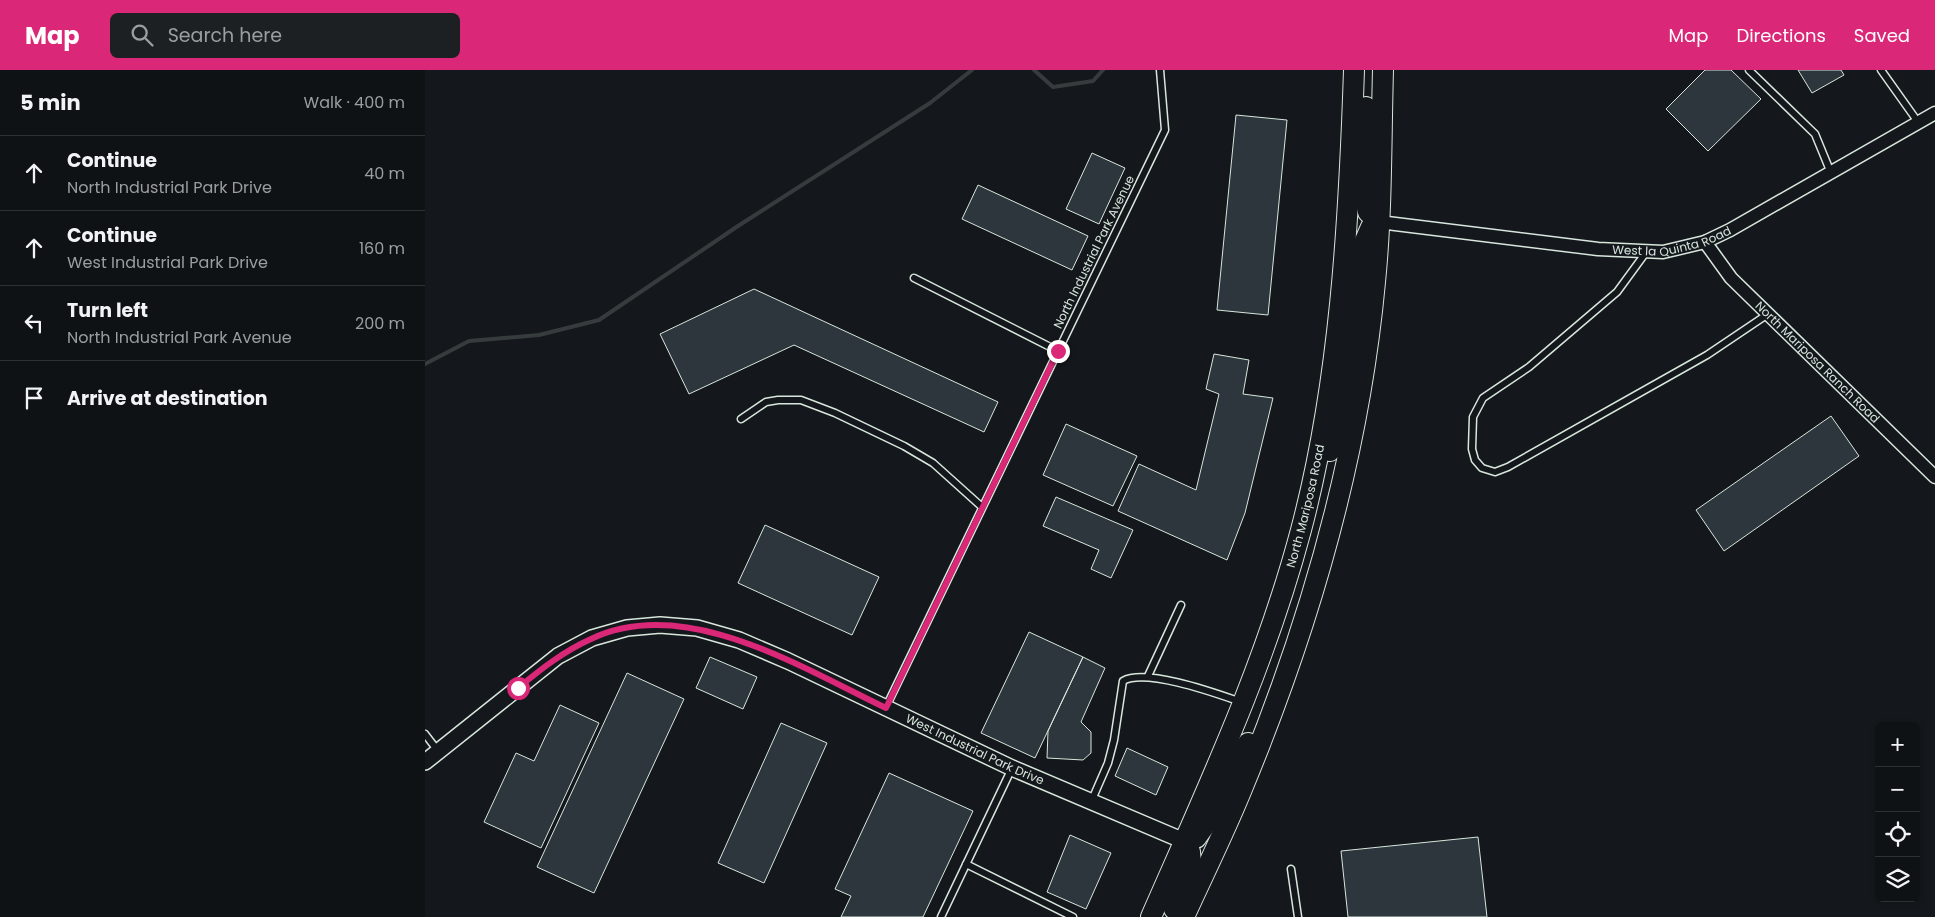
<!DOCTYPE html>
<meta charset="utf-8">
<style>
body{margin:0;font-family:Poppins,sans-serif;background:#1d2022;color:#f1f3f6}
.controls{position:absolute;right:15px;bottom:15px;display:grid;overflow:hidden;border-radius:8px;box-shadow:0 1px 4px #0004}
.controls button{width:45px;height:45px;display:grid;place-items:center;padding:0;border:0;border-bottom:1px solid #2f3234;background:#0f1215;color:#f1f3f6;font:25px sans-serif}
.stop{position:absolute;width:15px;height:15px;margin:-11px;border:4px solid #db2777;border-radius:50%;background:#fff}
.stop.end{background:#db2777;border-color:#fff;box-shadow:0 1px 5px #0008}
.list{margin:0;padding:0;list-style:none}
h2{display:flex;justify-content:space-between;align-items:center;height:65px;margin:0;padding:0 20px;font-size:21px}
h2 small{font-size:16px;font-weight:400;color:#9b9ea0}
.list li{display:grid;grid-template-columns:32px 1fr auto;gap:15px;align-items:center;box-sizing:border-box;height:75px;padding:0 20px;border-top:1px solid #2f3234}
.list b{display:block;font-size:19px;white-space:nowrap}
.list p{margin:0;font-size:16px;white-space:nowrap;color:#9b9ea0}
.list em{font-size:16px;font-style:normal;color:#9b9ea0}
.icon{flex:none;width:28px;height:28px;fill:none;stroke:currentColor;stroke-width:2;stroke-linecap:round;stroke-linejoin:round}
.map{position:relative;flex:none;width:1510px;height:847px;overflow:hidden}
header{display:flex;align-items:center;gap:30px;box-sizing:border-box;height:70px;padding:0 25px;background:#db2777;color:#fff}
header strong{font-size:24px}
nav{display:flex;gap:28px;margin-inline-start:auto;font-size:18px}
.search{width:350px;height:45px;background:#1d2022;display:flex;align-items:center;gap:12px;box-sizing:border-box;padding:0 18px;border-radius:8px;color:#9b9ea0;font-size:19px}
main{display:flex}
aside{flex:1;background:#0f1215}
.map>svg:first-child{display:block}
</style>
<header>
<strong>Map</strong>
<div class="search"><svg class="icon" aria-label="search" viewBox="0 0 24 24"><circle cx="10" cy="10" r="6"/><path d="M15 15l6 6"/></svg>Search here</div>
<nav><a>Map</a><a>Directions</a><a>Saved</a></nav>
</header>
<main>
<aside>
<h2>5 min<small>Walk · 400 m</small></h2>
<ul class="list">
<li><svg class="icon" aria-label="ahead" viewBox="0 0 24 24"><path d="M12 20V5M6 11l6-6 6 6"/></svg><div><b>Continue</b><p>North Industrial Park Drive</p></div><em>40 m</em></li>
<li><svg class="icon" aria-label="ahead" viewBox="0 0 24 24"><path d="M12 20V5M6 11l6-6 6 6"/></svg><div><b>Continue</b><p>West Industrial Park Drive</p></div><em>160 m</em></li>
<li><svg class="icon" aria-label="left" viewBox="0 0 24 24"><path d="M17 20v-9H6M10 6l-5 5 5 5"/></svg><div><b>Turn left</b><p>North Industrial Park Avenue</p></div><em>200 m</em></li>
<li><svg class="icon" aria-label="arrive" viewBox="0 0 24 24"><path d="M6 21V4h12l-3 4 3 4H6"/></svg><div><b>Arrive at destination</b></div></li>
</ul>
</aside>
<div class="map">
<svg width="1510" height="847" viewBox="0 0 1510 847">
<rect width="100%" height="100%" fill="#14181c"/>
<g fill="none" stroke-linecap="round" stroke-linejoin="round">
<!-- stream -->
<path stroke="#363b3e" stroke-width="4" d="M609 0 628 17 668 11 678 0
M0 294 44 271 114 265 174 250 313 156 505 33 547 0"/>
</g>
<!-- building -->
<path fill="#2c363c" stroke="#d8e6dc" d="M1280 0H1306L1336 29 1283 81 1241 39Z
M1373 0H1416L1419 5 1387 23Z
M811 45 862 50 843 245 792 240Z
M667 83 700 98 674 154 641 139Z
M553 115 663 166 647 200 537 149Z
M329 219 573 332 559 362 369 275 264 324 235 264Z
M789 284 824 290 818 324 848 328 820 443 802 490 693 441 714 394 771 420 794 324 781 319Z
M1406 346 1434 386 1299 481 1271 440Z
M641 354 712 386 688 436 618 405Z
M631 427 708 460 686 508 666 499 674 480 618 456Z
M340 455 454 507 427 565 313 513Z
M604 562 658 587 610 688 556 663Z
M285 587 332 607 318 639 271 618Z
M658 587 680 598 656 652 666 662V683L658 690 622 688 623 661Z
M202 603 259 629 169 823 112 797Z
M135 635 174 653 116 778 59 752 91 683 109 691Z
M356 653 402 673 339 813 293 793Z
M702 678 743 697 731 725 690 706Z
M464 703 548 741 498 847H416L426 826 410 819Z
M645 765 686 783 661 839 622 822Z
M1053 767 1062 847H923L916 781Z"/>
<g fill="none" stroke-linecap="round" stroke-linejoin="round">
<!-- service casing -->
<g stroke="#d8e6dc" stroke-width="9">
<path id="service" d="M1324 0 1390 64 1406 103
M1456 0 1493 52
M1222 181 1192 222 1104 297 1058 328 1048 347 1047 379 1050 390 1057 398 1070 402 1083 397 1282 285 1343 244
M489 208 633 281
M316 349 341 332 353 330H376L410 343 479 376 508 393 557 437
M723 606 756 535
M461 637 740 60 735 0
M0 664 13 681
M666 732 683 693 689 670 698 611C721 598 790 623 816 632
M541 794 648 847
M866 799 873 847
M516 847 587 698"/>
</g>
<!-- minor casing -->
<g stroke="#d8e6dc" stroke-width="15">
<g id="minor">
<path id="s1" d="M954 152 1173 179 1238 182 1280 172 1305 160 1510 43"/>
<path id="s2" d="M1280 172 1306 208 1510 407"/>
</g>
</g>
<!-- tertiary casing -->
<g stroke="#d8e6dc" stroke-width="18">
<g id="tertiary">
<path id="s3" d="M0 692 133 586 167 568 202 558 235 555 272 558 314 570 363 591 587 698 759 771"/>
</g>
</g>
<!-- trunk casing -->
<g stroke="#d8e6dc" stroke-width="22">
<g id="trunk">
<path d="M941 37 939 124 943 142 954 152"/>
<path d="M905 381 917 328 939 173 946 157 954 152"/>
<path d="M771 768 786 747 823 673"/>
<path d="M749 839C755 822 776 786 759 771"/>
<path id="s4" d="M726 847C782 719 840 596 876 460 915 313 924 152 929 0"/>
<path d="M759 847C779 803 801 759 819 714 885 554 934 385 950 212 957 142 956 71 958 0"/>
</g>
</g>
<!-- service -->
<use href="#service" stroke="#14181c" stroke-width="6"/>
<!-- minor -->
<use href="#minor" stroke="#14181c" stroke-width="12"/>
<!-- tertiary -->
<use href="#tertiary" stroke="#14181c" stroke-width="15"/>
<!-- trunk -->
<use href="#trunk" stroke="#14181c" stroke-width="20"/>
</g>
<g fill="none" stroke-linecap="round" stroke-linejoin="round">
<!-- route -->
<path stroke="#db2777" stroke-width="6" d="M93 618C116 599 139 581 166 569 260 524 377 598 461 638L633 281"/>
</g>
<g text-anchor="middle" stroke-width="4" stroke-linejoin="round" paint-order="stroke">
<!-- street labels -->
<g font-size="12" fill="#d8e6dc" stroke="#14181c">
<text dy="4" stroke="none"><textPath href="#s1" startOffset="296">West la Quinta Road</textPath></text>
<text transform="translate(669 182) rotate(-64)" y="4">North Industrial Park Avenue</text>
<text dy="4" stroke="none"><textPath href="#s2" startOffset="165">North Mariposa Ranch Road</textPath></text>
<text dy="4" stroke="none"><textPath href="#s4" startOffset="440">North Mariposa Road</textPath></text>
<text dy="4" stroke="none"><textPath href="#s3" startOffset="619">West Industrial Park Drive</textPath></text>
</g>
</g>
</svg>
<div class="controls">
<button>+</button>
<button>−</button>
<button><svg class="icon" aria-label="locate" viewBox="0 0 24 24"><circle cx="12" cy="12" r="6"/><path d="M12 2v4M12 18v4M2 12h4M18 12h4"/></svg></button>
<button><svg class="icon" aria-label="layers" viewBox="0 0 24 24"><path d="M12 4l9 5-9 5-9-5zM3 14l9 5 9-5"/></svg></button>
</div>
<div class="stop" style="left:93px;top:618px"></div>
<div class="stop end" style="left:633px;top:281px"></div>
</div>
</main>
